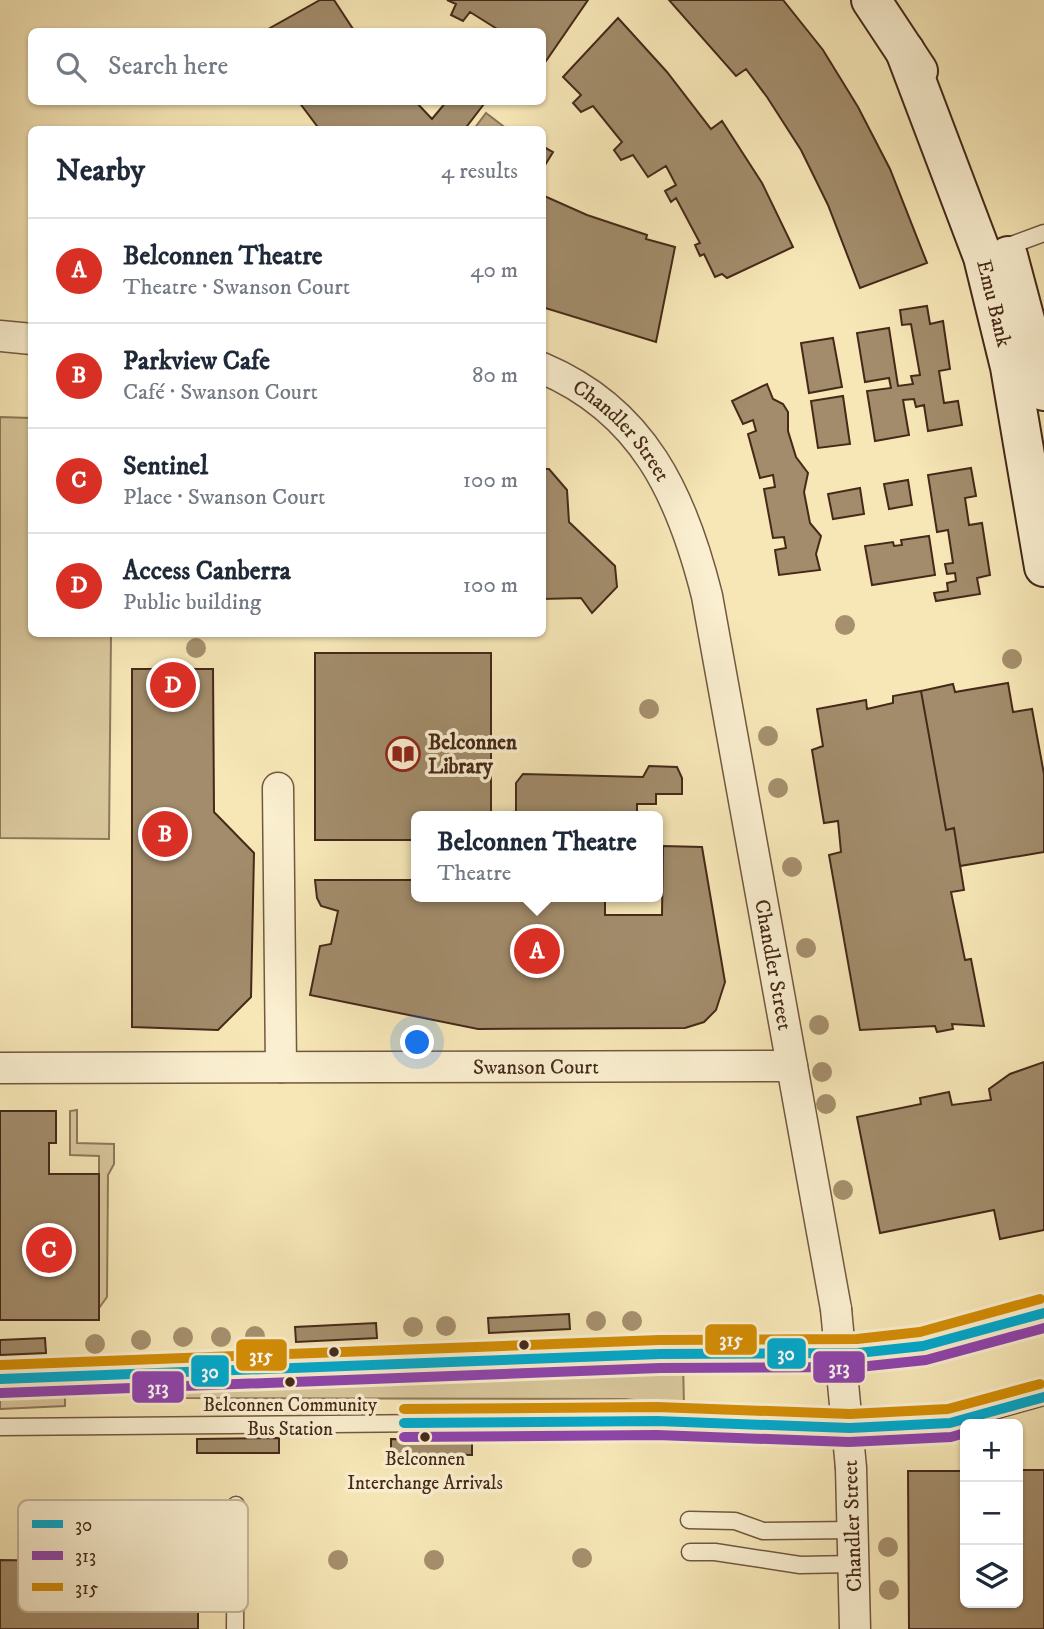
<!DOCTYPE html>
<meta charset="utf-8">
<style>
body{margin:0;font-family:"IM FELL DW Pica",serif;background:#f2f2f3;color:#1f2937}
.controls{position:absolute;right:21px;bottom:21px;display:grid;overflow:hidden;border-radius:10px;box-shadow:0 2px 5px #0004}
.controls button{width:63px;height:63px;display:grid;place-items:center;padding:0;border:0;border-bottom:2px solid #e0e1e3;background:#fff;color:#1f2937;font:35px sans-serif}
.you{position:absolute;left:418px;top:1043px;width:24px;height:24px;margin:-18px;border:5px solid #fff;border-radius:50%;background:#1a73e8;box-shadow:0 0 0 10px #1a73e833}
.badge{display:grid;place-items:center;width:46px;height:46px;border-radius:50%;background:#d93025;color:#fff;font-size:23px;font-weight:700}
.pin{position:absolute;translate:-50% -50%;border:4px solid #fff;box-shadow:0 2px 7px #0006}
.popup{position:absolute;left:411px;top:811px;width:252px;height:91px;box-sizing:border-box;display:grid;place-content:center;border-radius:10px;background:#fff;filter:drop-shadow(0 2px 5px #0005);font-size:23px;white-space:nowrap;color:#747a83}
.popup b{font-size:26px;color:#1f2937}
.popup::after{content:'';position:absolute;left:50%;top:100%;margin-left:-14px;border:14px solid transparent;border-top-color:#fff}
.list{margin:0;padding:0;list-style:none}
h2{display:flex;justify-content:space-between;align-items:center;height:91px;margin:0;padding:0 28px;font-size:30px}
h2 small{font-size:23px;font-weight:400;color:#747a83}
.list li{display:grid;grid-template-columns:46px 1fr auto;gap:21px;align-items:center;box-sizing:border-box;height:105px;padding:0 28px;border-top:2px solid #e0e1e3}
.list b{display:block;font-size:26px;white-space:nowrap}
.list p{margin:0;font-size:23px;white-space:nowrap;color:#747a83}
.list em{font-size:23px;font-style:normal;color:#747a83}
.icon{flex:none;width:38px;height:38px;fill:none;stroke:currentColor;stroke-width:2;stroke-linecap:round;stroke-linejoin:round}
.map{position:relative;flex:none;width:1044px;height:1629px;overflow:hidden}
.search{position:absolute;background:#fff;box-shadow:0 2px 5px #0004;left:28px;top:28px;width:518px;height:77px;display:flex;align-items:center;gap:18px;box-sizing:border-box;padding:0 24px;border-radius:10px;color:#747a83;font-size:26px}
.panel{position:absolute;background:#fff;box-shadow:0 2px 5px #0004;left:28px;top:126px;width:518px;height:511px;border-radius:10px}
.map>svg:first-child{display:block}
</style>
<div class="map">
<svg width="1044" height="1629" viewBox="0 0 1044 1629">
<rect width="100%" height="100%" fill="#f7e7b7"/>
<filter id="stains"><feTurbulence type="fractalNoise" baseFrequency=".00286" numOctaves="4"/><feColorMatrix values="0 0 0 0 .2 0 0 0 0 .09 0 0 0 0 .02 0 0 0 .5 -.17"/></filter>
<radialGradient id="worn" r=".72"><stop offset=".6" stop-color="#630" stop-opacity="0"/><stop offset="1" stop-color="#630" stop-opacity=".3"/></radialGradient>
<!-- green -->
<path fill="#d9c79c" stroke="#8f785a" stroke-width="2" d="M0 417 31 418 32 634H111L109 839 0 838Z
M77 1110V1143L114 1144V1164L108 1175 107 1297 99 1308V1156L70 1155V1111Z
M683 1361 684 1406 625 1399 180 1398V1386Z
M65 1392V1406L0 1409V1395Z"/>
<!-- water -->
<path fill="#baa681" stroke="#8b7457" stroke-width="2" d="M486 113 507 129H474Z"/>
<!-- building -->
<path fill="#a28c6b" stroke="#452919" stroke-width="2" d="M320 0H334L355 32H263Z
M447 0H588L546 61 542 59V32H502L470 12 463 21 451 15 456 4Z
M669 0H783L823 50 858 107 890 169 927 263 860 288 828 205 801 150 767 97 746 69 736 76Z
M618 18 667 72 711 129 722 121 762 183 793 247 727 278 722 274 715 277 704 254 700 256 695 245 700 243 676 198 671 202 665 191 676 185 666 166 648 177 633 155 621 160 614 150 622 142 593 106 581 112 573 103 581 95 563 77Z
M299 102H416L432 119 446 102 484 104 464 130H320Z
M542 146 553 152 542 170Z
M542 195 587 215 647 235 646 239 675 247 656 342 542 307Z
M927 306 930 324 943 321 950 369 939 371 944 403 958 401 962 425 928 431 924 405 916 407 914 399 903 400 909 435 875 441 867 391 891 388 889 378 865 382 857 333 889 328 898 386 913 384 911 376 920 375 911 324 902 325 900 310Z
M833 338 842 387 809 393 801 343Z
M767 384 773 399 783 404 788 412V431L796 457 808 473 804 492 810 523 821 536 816 554 820 570 779 575 775 550 786 548 784 537 773 538 764 489 775 487 773 475 760 478 748 434 756 431 753 420 743 424 732 401Z
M843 396 850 444 818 448 811 401Z
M971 468 976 496 965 498 969 525 982 523 990 575 977 578 980 594 936 601 934 593 948 591 947 583 956 581 955 573 947 574 945 564 953 563 948 530 937 532 928 475Z
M542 469H549L567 490 569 522 615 566 617 587 592 613 581 598 542 599Z
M908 480 912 505 889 509 884 484Z
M860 488 864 514 833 519 828 494Z
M929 536 935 575 872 585 865 546 893 542 894 546 902 545 901 540Z
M315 653H491V816H416V840H315Z
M132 669H213L214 812 254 853 251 997 218 1030 132 1027Z
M1008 683 1013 712 1032 709 1044 774V852L960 866 954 828 946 830 921 691 953 684 955 692Z
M921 691 946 830 954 828 964 890 951 892 965 960 971 959 984 1026 952 1024 953 1029 937 1032 935 1026 860 1030 829 855 841 852 838 821 824 823 812 750 823 746 817 709 866 700 867 709 893 703V696Z
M649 766 677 767 682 778V794H656V804H637V816H516V783L523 774 643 777Z
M663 846 702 847 725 982 716 1010 704 1022 685 1028 478 1029 310 995 320 946 331 944 338 911 321 906 317 898 315 880H416V897H605V915H662Z
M1044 1062V1230L1000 1239 994 1210 880 1233 857 1117 921 1104 920 1098 949 1092 952 1105 991 1100 989 1089 1010 1074Z
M0 1111H56V1143H49V1174H99V1320H0Z
M569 1314 570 1329 489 1333 488 1318Z
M376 1323 377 1338 296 1342 295 1327Z
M45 1338 46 1353 0 1355V1340Z
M279 1438V1453H197V1439Z
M391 1439 472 1440V1455L391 1454Z
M1018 1470H1044V1629H909L908 1471H965V1603H1018Z
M0 1560 198 1563V1629H0Z"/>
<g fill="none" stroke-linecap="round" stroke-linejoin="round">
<!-- lane casing -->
<g stroke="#725840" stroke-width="19">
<path id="lane" d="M1006 247 1044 233
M0 1379 660 1354 858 1353 923 1346 1044 1313
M0 1427 657 1421 850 1428 950 1423 1044 1397
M689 1520 735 1521 763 1531 855 1530
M690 1552H715L800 1565 855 1564
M235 1629 236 1505"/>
</g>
<!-- street casing -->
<g stroke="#725840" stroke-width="33">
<g id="street">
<path d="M0 336 32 339"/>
<path id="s1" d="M542 368C644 411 682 496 707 596L836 1309"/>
<path d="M278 788 281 1067"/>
<path id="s2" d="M0 1068 792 1066"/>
<path d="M851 1468 855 1629"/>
</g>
</g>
<!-- secondary casing -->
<g stroke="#452919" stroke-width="42">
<g id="secondary">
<path d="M871 0 918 71"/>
<path id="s3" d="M905 51 983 257 1010 367 1044 567"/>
<path d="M1008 256 1044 391"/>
</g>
</g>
<!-- lane -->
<use href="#lane" stroke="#faefd0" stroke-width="16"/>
<!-- street -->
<use href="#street" stroke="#faefd0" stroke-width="30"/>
<!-- secondary -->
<use href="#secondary" stroke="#faefd0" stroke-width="38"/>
<!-- street-bridge casing -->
<g stroke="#725840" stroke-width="33" stroke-linecap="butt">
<path id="street-bridge" d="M836 1309 851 1468"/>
</g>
<!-- street-bridge -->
<use href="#street-bridge" stroke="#faefd0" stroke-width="30"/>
<!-- bus-1 casing -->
<g stroke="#faefd0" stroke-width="16">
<path id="bus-1" d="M0 1379 660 1354 858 1353 923 1346 1044 1313
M404 1423 657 1421 850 1428 950 1423 1044 1397"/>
</g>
<!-- bus-2 casing -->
<g stroke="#faefd0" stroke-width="16">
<path id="bus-2" d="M1 1393 660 1368 859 1367 926 1360 1044 1328
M404 1437 657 1435 849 1442 951 1437 965 1433"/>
</g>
<!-- bus-3 casing -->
<g stroke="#faefd0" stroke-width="16">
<path id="bus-3" d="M0 1365 659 1340 857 1339 920 1332 1040 1299
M404 1409 657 1407 850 1414 948 1409 1040 1384"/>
</g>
<!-- bus-1 -->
<use href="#bus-1" stroke="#00a9ce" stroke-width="10"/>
<!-- bus-2 -->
<use href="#bus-2" stroke="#8e44ad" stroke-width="10"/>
<!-- bus-3 -->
<use href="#bus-3" stroke="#d38d05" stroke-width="10"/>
</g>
<!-- trees -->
<g fill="#a6906e">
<circle cx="845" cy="625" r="10"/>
<circle cx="196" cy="648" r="10"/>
<circle cx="1012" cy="659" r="10"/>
<circle cx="649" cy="709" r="10"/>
<circle cx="768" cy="736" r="10"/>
<circle cx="778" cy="788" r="10"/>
<circle cx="792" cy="867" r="10"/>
<circle cx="806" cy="948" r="10"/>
<circle cx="819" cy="1025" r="10"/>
<circle cx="822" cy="1072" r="10"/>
<circle cx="826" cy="1104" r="10"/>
<circle cx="843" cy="1190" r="10"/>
<circle cx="596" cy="1321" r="10"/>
<circle cx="632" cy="1321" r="10"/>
<circle cx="446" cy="1326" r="10"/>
<circle cx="413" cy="1327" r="10"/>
<circle cx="255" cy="1336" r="10"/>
<circle cx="183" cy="1337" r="10"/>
<circle cx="221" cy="1337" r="10"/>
<circle cx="141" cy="1340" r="10"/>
<circle cx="95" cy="1344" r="10"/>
<circle cx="888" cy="1547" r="10"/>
<circle cx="582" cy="1558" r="10"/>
<circle cx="338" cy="1560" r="10"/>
<circle cx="434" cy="1560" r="10"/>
<circle cx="889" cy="1590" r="10"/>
</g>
<!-- icons -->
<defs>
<g id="library-ring" transform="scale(1.75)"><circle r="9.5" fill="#faefd0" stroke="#8f2418" stroke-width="1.5"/><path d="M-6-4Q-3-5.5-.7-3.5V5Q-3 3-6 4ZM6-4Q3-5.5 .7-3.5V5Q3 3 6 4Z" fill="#8f2418"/></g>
</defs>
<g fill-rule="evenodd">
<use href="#library-ring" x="403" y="754"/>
</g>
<!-- markers -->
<g fill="#452919" stroke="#faefd0" stroke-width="2.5">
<circle cx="524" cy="1345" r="6"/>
<circle cx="334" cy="1352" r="6"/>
<circle cx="290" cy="1382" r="6"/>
<circle cx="425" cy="1437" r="6"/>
</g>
<g text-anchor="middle" stroke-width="7" stroke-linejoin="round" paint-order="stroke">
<!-- bus labels -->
<g font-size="19" fill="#452919" stroke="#faefd0">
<text x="290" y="1411">Belconnen Community<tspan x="290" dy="24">Bus Station</tspan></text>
<text x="425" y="1465">Belconnen<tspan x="425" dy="24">Interchange Arrivals</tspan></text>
</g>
<!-- street labels -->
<g font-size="21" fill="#452919" stroke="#faefd0">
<text dy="7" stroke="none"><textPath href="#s3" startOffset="268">Emu Bank</textPath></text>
<text dy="7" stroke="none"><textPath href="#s1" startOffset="103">Chandler Street</textPath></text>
<text dy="7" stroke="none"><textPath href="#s1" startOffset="668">Chandler Street</textPath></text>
<text dy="7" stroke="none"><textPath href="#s2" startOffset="536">Swanson Court</textPath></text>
<text transform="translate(852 1526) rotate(-92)" y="7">Chandler Street</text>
</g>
<!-- poi labels -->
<g font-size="21" font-weight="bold" fill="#452919" stroke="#faefd0" text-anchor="start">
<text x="428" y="749">Belconnen<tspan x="428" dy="24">Library</tspan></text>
</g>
</g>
<!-- legend -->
<rect x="18" y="1500" width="230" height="112" rx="10" fill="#faefd0" stroke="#c4b499" stroke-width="2"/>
<rect x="32" y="1520" width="31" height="8" fill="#00a9ce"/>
<rect x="32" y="1551" width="31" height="9" fill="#8e44ad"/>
<rect x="32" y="1583" width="31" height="8" fill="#d38d05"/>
<g font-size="19" fill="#452919">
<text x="75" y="1531">30</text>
<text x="75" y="1562">313</text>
<text x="75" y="1594">315</text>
</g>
<g stroke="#faefd0" stroke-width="2.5">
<rect x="704" y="1323" width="54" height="33" rx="7" fill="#d38d05"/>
<rect x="766" y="1337" width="41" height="33" rx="7" fill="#00a9ce"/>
<rect x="235" y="1338" width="53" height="34" rx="7" fill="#d38d05"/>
<rect x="812" y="1350" width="54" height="34" rx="7" fill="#8e44ad"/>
<rect x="190" y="1354" width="40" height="34" rx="7" fill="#00a9ce"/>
<rect x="131" y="1370" width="54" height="34" rx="7" fill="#8e44ad"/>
</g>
<g font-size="19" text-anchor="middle" font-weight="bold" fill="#fff">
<text x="731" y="1346">315</text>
<text x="786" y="1360">30</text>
<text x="261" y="1362">315</text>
<text x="839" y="1374">313</text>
<text x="210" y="1378">30</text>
<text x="158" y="1394">313</text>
</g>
<rect width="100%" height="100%" filter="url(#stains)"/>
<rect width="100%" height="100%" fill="url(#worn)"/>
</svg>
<div class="controls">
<button>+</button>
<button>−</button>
<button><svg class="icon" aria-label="layers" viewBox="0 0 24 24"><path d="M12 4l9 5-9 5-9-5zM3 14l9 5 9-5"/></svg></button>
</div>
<div class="you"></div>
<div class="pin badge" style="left:537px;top:951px">A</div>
<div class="popup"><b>Belconnen Theatre</b>Theatre</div>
<div class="pin badge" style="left:165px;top:834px">B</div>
<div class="pin badge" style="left:49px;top:1250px">C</div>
<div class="pin badge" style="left:173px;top:685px">D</div>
<div class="search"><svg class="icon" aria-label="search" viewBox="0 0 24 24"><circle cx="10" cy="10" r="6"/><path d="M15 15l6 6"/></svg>Search here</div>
<section class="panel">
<h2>Nearby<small>4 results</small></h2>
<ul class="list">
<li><span class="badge">A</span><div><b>Belconnen Theatre</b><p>Theatre · Swanson Court</p></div><em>40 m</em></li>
<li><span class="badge">B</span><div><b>Parkview Cafe</b><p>Café · Swanson Court</p></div><em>80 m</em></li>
<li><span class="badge">C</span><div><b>Sentinel</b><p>Place · Swanson Court</p></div><em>100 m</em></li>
<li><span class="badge">D</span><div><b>Access Canberra</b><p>Public building</p></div><em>100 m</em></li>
</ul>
</section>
</div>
